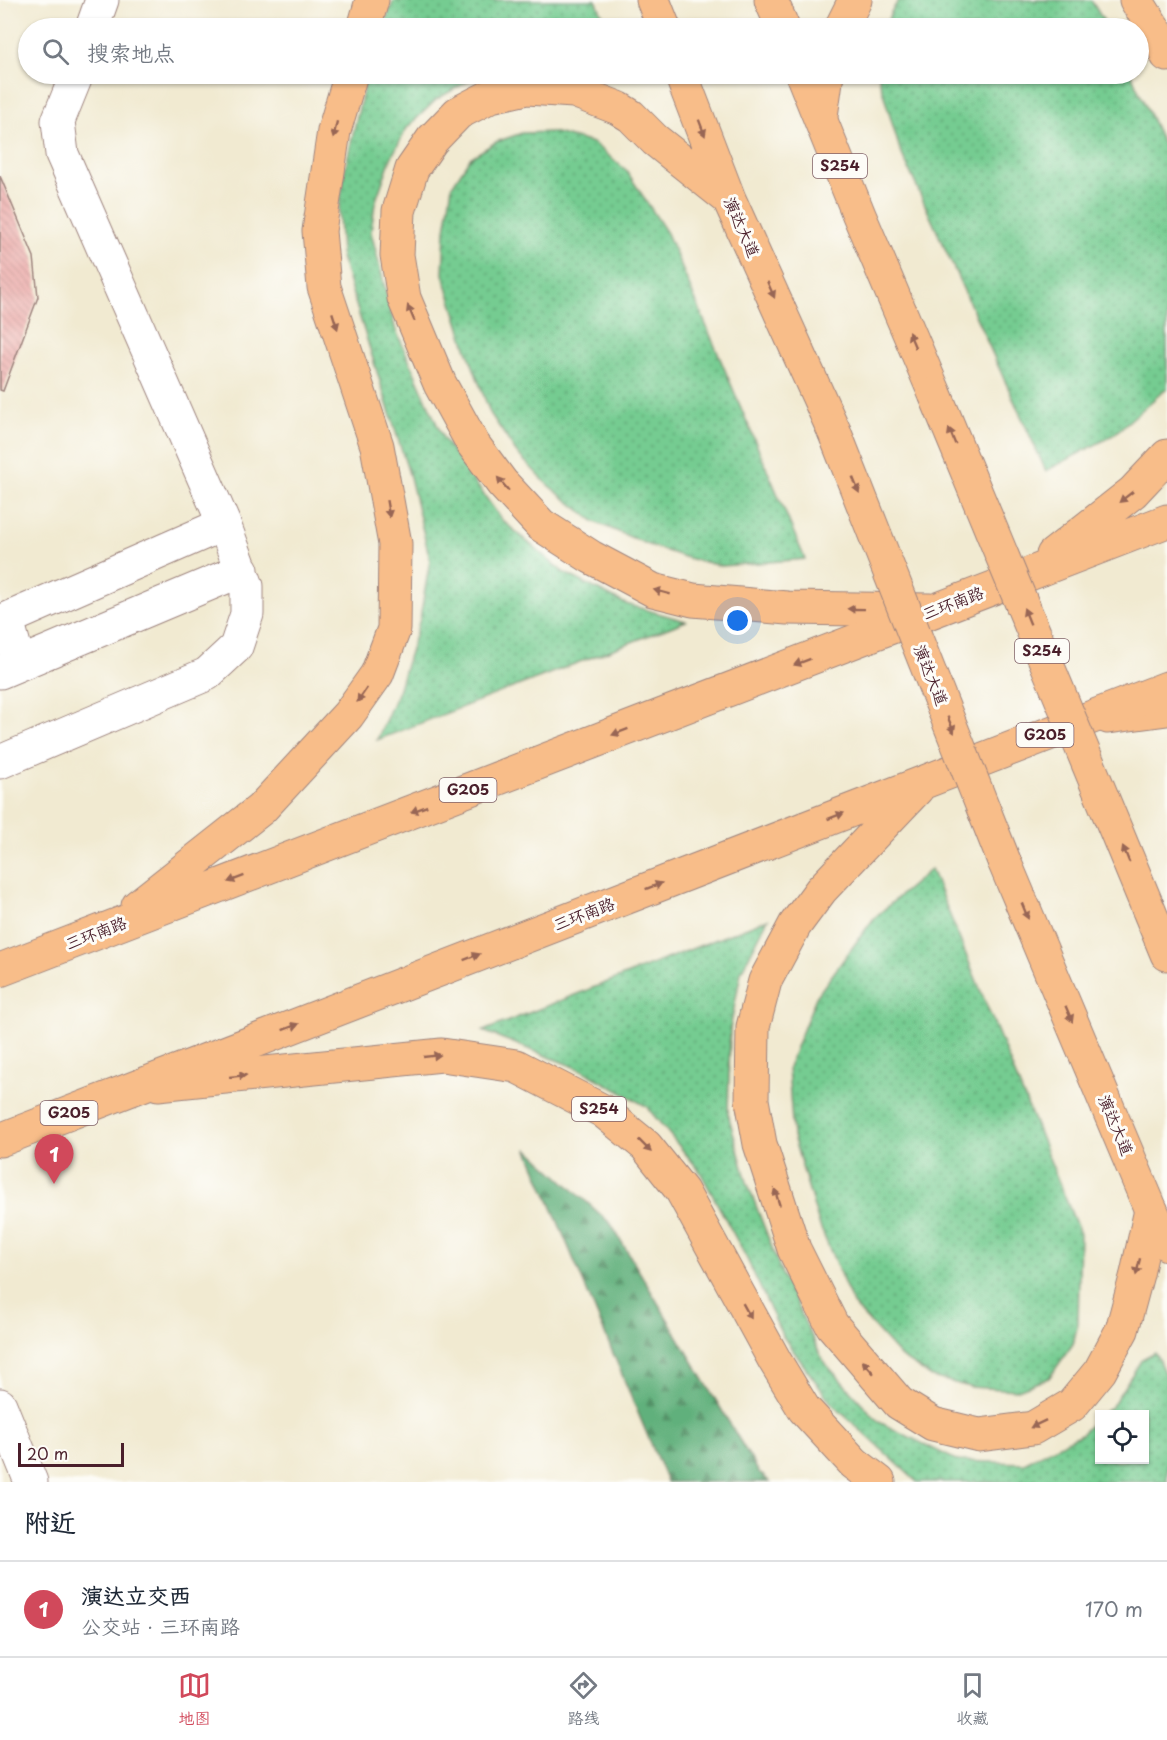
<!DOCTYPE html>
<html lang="zh">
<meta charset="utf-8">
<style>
body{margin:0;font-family:"Playpen Sans","LXGW WenKai TC",sans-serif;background:#f6f6f7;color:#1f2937}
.controls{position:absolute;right:18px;bottom:18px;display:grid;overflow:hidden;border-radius:0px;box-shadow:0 2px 4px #0004}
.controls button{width:54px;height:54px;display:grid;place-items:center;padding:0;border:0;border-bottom:2px solid #e0e1e3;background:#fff;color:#1f2937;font:30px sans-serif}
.scale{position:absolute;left:18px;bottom:15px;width:106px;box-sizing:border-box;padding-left:6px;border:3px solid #4a1f2b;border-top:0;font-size:16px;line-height:21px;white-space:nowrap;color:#4a1f2b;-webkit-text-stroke:4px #fdfcf7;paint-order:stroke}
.you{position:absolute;left:738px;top:621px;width:21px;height:21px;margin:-15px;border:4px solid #fff;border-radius:50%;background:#1a73e8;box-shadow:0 0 0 9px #1a73e833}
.badge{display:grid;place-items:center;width:39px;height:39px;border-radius:50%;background:#d1495b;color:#fff;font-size:20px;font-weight:700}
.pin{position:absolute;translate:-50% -50px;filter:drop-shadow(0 2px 3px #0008)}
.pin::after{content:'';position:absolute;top:32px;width:21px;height:18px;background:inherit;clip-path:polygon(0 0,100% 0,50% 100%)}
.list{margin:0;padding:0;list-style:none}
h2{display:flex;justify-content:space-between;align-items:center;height:78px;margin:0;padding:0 24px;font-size:26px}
h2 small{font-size:20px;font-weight:400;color:#747a83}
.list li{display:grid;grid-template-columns:39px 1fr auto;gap:18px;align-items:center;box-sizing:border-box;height:96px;padding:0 24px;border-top:2px solid #e0e1e3}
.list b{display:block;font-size:22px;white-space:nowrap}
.list p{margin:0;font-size:20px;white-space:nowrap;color:#747a83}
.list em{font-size:20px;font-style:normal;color:#747a83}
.icon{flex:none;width:33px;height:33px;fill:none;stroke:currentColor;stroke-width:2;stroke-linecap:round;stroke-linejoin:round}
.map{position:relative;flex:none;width:1167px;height:1482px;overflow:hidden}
.search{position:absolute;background:#fff;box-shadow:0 2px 4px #0004;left:18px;right:18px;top:18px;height:66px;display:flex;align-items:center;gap:15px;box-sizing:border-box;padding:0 21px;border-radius:33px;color:#747a83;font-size:22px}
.sheet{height:174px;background:#fff}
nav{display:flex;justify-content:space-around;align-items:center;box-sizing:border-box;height:84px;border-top:2px solid #e0e1e3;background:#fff;font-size:16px;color:#747a83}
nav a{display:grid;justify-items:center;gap:3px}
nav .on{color:#d1495b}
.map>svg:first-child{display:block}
</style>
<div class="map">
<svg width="1167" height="1482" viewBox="0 0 1167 1482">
<defs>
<pattern id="grass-dots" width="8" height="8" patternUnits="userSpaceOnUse" patternTransform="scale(1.5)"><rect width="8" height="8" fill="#75cc91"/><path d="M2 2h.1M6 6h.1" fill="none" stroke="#62a577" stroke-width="1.8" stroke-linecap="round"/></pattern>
<pattern id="forest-firs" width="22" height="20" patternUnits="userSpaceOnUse" patternTransform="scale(1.5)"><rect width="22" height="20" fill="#60b07b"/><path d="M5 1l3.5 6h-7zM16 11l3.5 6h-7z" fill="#518f65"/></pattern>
<pattern id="building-back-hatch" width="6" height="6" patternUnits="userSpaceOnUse" patternTransform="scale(1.5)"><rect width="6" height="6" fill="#eca9a7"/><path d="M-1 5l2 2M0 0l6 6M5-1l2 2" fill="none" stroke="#c18988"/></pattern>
</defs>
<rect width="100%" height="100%" fill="#fdfcf7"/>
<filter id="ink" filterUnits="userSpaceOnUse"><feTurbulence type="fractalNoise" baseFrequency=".0167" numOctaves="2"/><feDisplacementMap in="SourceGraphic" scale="12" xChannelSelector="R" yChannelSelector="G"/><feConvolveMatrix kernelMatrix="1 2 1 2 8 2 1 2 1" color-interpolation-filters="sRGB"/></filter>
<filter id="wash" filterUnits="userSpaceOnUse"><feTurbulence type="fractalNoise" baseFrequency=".008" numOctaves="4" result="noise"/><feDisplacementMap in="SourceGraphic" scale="24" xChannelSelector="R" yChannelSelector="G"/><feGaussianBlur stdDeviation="1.35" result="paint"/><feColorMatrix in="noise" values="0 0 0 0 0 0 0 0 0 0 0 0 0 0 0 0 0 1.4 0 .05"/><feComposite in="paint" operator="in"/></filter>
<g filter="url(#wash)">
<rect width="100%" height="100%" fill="#f1ead1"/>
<!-- grass -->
<path fill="url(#grass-dots)" stroke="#60765e" stroke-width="1.5" d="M394 0H596L608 28H382Z
M899 0H1091L1108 28H885L891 12Z
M367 74H487L470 80 437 99 407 128 391 158 375 203 371 232 395 328 443 438 502 520 563 572 626 604 686 621 377 740 398 691 420 619 430 560 410 477 341 257 339 210 345 169Z
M879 74H1131L1167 153V388L1112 436 1046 471 900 150 879 79Z
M552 132 593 143 626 170 667 233 805 559 722 566 687 558 649 545 595 522 549 486 516 452 490 413 466 347 443 274 445 230 452 186 470 158 496 142 522 133Z
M931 869 1080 1234 1078 1323 1073 1344 1049 1378 1018 1390 970 1387 932 1377 901 1357 853 1304 819 1224 793 1136 788 1067 816 997 874 918Z
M768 919 741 972 730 1029 728 1114 747 1182 782 1274 824 1362 879 1422 958 1461 1024 1463 1081 1434 1099 1417 1100 1460H1144V1414H1102L1112 1406 1142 1359 1155 1352 1167 1379V1482H917L831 1403 782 1335 747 1259 699 1170 646 1106 582 1070 483 1031Z"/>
<!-- forest -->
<path fill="url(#forest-firs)" stroke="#556853" stroke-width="1.5" d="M527 1148 611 1224 758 1471 770 1482H667Z"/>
<g id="blocks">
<!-- building -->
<path fill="url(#building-back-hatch)" d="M0 176 34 257 38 297 3 391 0 390Z"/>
</g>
</g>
<g filter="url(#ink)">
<use href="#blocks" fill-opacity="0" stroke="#9e847e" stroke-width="1.5"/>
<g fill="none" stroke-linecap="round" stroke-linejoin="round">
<!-- minor casing -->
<g stroke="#9e847e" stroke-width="35">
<path id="minor" d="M92 28 102 0
M19 664 242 570
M0 672 19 664 7 619 224 524 62 154 58 121 77 74
M0 762 207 674 236 647 247 614V586L224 524
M0 1405 31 1482"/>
</g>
<!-- major casing -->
<g stroke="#9e847e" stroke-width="35">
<path id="major" d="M653 0 664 28
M771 0 783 28
M681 74 729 199 834 431
M802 74 859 215 935 394
M729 199 655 140 631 116 618 108 574 91 527 88 491 96 458 113 432 140 412 169 399 211 397 255 404 298 440 384 473 444 502 483 541 525 591 557 653 590 693 600 787 608 930 610
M1108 717 1167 709
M1004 861 1151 1210 1167 1244
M1148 908 1167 954
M158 1084 442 1055 516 1066 603 1111 646 1146 682 1191 775 1361 804 1409 854 1463 879 1482"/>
</g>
<!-- highway casing -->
<g stroke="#9e847e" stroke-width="35">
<path id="highway" d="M1136 0 1160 38 1167 55
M364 28 372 0
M841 28 855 0
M821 116 827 74
M1053 555 1133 492 1167 456
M917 789 821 890 795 925 765 981 753 1027 752 1100 760 1144 794 1249 832 1325 899 1403 933 1424 979 1435 1033 1428 1072 1405 1100 1371 1122 1330 1137 1274 1151 1210
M138 906 261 809 348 715 377 674 394 629 395 544 377 446 324 287 319 231 334 131 351 74
M0 970 1167 521
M0 1140 1167 688"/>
</g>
<!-- minor -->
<use href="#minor" stroke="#fff" stroke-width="33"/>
<!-- major -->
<use href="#major" stroke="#f8bd89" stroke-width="33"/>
<!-- highway -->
<use href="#highway" stroke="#f8bd89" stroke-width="33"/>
<!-- major-bridge casing -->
<g stroke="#9e847e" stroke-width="35" stroke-linecap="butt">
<path id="major-bridge" d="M935 394 1148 908
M834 431 1004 861"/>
</g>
<!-- major-bridge -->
<use href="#major-bridge" stroke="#f8bd89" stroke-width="33"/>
</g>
<!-- one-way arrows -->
<defs><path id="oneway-solid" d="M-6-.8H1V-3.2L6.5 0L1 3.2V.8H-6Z" transform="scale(1.5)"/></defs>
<g fill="#986655">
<use href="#oneway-solid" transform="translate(702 128) rotate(69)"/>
<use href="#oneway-solid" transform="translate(335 130) rotate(103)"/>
<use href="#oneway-solid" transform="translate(771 290) rotate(66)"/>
<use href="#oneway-solid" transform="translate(411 313) rotate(-113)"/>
<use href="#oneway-solid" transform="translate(335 321) rotate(72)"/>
<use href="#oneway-solid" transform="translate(912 340) rotate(-113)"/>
<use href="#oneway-solid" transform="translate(952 436) rotate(-112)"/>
<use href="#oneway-solid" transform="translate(503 484) rotate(-130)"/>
<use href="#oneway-solid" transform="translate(856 485) rotate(68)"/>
<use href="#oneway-solid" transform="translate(1126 497) rotate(142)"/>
<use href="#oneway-solid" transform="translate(388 509) rotate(80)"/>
<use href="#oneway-solid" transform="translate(662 592) rotate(-165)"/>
<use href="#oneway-solid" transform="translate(856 609) rotate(-179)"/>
<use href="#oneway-solid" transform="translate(1027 616) rotate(-112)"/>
<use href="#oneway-solid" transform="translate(802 662) rotate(159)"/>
<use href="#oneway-solid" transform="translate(362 695) rotate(125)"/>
<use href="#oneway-solid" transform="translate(951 725) rotate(68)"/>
<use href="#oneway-solid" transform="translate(620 732) rotate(159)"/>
<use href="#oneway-solid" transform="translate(419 809) rotate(159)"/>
<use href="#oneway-solid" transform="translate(836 816) rotate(-21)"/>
<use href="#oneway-solid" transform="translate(1126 854) rotate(-112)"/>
<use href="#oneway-solid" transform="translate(236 879) rotate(159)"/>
<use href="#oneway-solid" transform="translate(654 886) rotate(-21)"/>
<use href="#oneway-solid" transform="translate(1025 911) rotate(68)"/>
<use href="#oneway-solid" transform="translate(472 957) rotate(-21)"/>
<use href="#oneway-solid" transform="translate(1069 1014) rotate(67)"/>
<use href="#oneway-solid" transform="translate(291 1027) rotate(-21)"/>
<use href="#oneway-solid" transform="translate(432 1056) rotate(-6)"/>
<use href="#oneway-solid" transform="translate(238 1076) rotate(-6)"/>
<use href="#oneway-solid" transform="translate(645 1146) rotate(45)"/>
<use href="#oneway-solid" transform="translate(777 1197) rotate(-108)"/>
<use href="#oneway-solid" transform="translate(1138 1267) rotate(103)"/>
<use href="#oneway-solid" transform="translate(747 1311) rotate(61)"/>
<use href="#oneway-solid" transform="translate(868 1367) rotate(-131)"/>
<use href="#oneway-solid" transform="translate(1038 1424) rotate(154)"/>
</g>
</g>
<g text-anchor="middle" stroke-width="6" stroke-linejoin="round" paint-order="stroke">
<!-- shield labels -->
<g fill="#fdfcf7" stroke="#806168" stroke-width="1.5">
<rect x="813" y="154" width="54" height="24" rx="4.5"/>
<rect x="1015" y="639" width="54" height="24" rx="4.5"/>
<rect x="1016.5" y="723" width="57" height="24" rx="4.5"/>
<rect x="439.5" y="778" width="57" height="24" rx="4.5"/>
<rect x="572" y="1097" width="54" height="24" rx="4.5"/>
<rect x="40.5" y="1101" width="57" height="24" rx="4.5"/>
</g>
<g font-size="15" font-weight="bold" fill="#4a1f2b">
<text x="840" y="171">S254</text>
<text x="1042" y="656">S254</text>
<text x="1045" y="740">G205</text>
<text x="468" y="795">G205</text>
<text x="599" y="1114">S254</text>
<text x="69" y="1118">G205</text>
</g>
<!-- street labels -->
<g font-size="16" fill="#4a1f2b" stroke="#fdfcf7">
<text transform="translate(742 227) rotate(66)" y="6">演达大道</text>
<text transform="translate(953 603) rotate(-21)" y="6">三环南路</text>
<text transform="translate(931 675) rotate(68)" y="6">演达大道</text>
<text transform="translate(584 914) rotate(-21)" y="6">三环南路</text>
<text transform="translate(96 933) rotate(-21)" y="6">三环南路</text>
<text transform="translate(1116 1125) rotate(67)" y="6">演达大道</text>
</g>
</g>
</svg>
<div class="controls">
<button><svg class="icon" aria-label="locate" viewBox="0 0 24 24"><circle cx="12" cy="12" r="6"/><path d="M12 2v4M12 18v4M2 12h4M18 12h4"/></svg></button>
</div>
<div class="scale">20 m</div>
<div class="you"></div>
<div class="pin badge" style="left:54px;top:1184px">1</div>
<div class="search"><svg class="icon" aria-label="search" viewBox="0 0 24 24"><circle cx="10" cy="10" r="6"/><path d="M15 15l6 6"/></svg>搜索地点</div>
</div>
<section class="sheet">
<h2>附近<small></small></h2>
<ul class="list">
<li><span class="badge">1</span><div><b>演达立交西</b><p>公交站 · 三环南路</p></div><em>170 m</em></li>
</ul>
</section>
<nav>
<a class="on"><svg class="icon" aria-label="map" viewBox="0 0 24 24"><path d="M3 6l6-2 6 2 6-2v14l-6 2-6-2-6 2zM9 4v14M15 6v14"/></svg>地图</a>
<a><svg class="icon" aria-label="directions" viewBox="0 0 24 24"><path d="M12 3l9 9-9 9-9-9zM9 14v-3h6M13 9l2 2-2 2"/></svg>路线</a>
<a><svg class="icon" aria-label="saved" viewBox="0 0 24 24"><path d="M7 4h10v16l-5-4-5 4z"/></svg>收藏</a>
</nav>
